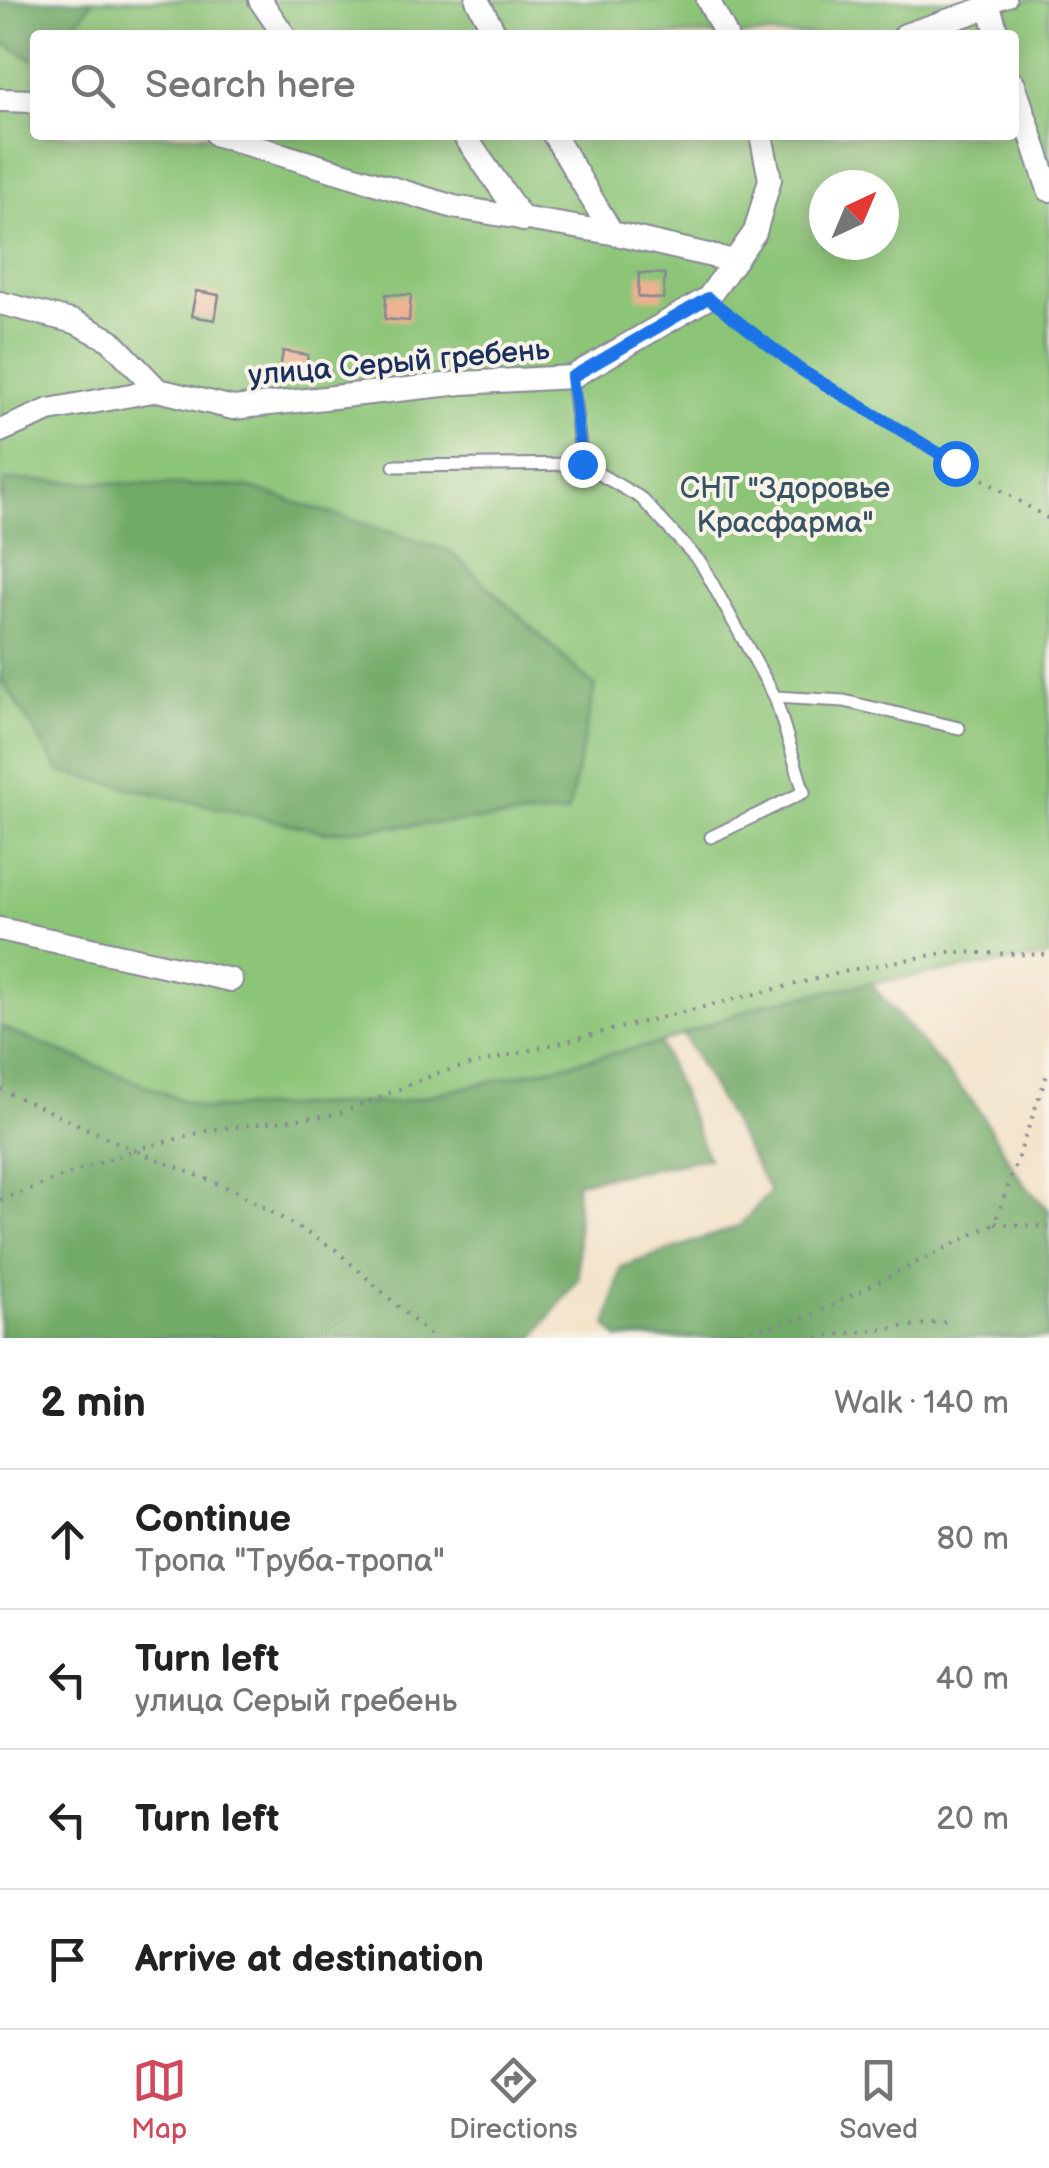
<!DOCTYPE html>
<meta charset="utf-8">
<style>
body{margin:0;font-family:"Balsamiq Sans",sans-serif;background:#f6f6f6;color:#222}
.compass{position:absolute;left:809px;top:170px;width:90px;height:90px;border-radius:50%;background:#fff;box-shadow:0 5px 25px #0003;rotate:44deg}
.stop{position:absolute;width:30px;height:30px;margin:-22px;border:8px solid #1a73e8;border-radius:50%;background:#fff}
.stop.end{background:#1a73e8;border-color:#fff;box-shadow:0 2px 10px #0008}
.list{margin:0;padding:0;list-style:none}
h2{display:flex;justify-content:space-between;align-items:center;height:130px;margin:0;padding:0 40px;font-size:42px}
h2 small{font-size:32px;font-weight:400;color:#767676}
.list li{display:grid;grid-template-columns:65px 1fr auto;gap:30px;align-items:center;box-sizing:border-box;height:140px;padding:0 40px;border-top:2px solid #e0e0e0}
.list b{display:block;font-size:38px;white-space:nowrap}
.list p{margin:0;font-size:32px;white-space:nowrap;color:#767676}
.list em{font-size:32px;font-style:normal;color:#767676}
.icon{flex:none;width:55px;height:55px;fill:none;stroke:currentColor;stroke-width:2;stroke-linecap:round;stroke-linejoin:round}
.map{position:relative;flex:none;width:1049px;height:1338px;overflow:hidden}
.search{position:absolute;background:#fff;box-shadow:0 5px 25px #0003;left:30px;right:30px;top:30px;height:110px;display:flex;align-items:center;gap:25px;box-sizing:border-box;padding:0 35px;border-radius:10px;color:#767676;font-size:38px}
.sheet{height:690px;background:#fff}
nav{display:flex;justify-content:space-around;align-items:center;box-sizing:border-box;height:140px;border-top:2px solid #e0e0e0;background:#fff;font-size:28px;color:#767676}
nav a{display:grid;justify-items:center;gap:5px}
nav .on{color:#d1495b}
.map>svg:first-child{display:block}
</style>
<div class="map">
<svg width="1049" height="1338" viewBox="0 0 1049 1338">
<rect width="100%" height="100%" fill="#f7f3e8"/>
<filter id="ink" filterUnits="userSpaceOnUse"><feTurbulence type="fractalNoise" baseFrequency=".01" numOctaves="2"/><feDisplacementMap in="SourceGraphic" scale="20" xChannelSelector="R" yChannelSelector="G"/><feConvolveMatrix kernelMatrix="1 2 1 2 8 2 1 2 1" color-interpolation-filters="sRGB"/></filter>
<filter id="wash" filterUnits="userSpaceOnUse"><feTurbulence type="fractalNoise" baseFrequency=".0048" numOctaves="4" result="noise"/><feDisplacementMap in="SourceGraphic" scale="40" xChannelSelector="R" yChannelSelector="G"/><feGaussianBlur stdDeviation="2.25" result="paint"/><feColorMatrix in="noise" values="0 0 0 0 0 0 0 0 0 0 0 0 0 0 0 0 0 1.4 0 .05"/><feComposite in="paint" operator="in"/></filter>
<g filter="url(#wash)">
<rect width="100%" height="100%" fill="#f3e2c8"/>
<!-- green -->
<path fill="#8dc578" stroke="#547a6b" stroke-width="2.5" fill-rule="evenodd" d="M93 0H1049V956L870 983 767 1003 660 1043 400 1102 204 1109 0 1027V676L60 772 7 480 0 510V41L35 61V135H1014V35H68ZM824 185H884V245H824Z"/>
<!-- forest -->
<path fill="#72aa68" stroke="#466c63" stroke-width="2.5" d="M0 0H93L68 35H35V61L0 41Z
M6 480 247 487 450 551 595 687 568 813 325 832 60 772 0 676V510Z
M870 983 976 1106 1023 1183 1049 1210V1338H618L607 1326 621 1267 739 1226 770 1192 683 1034 767 1003Z
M0 1027 204 1109 400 1102 660 1043 708 1158 576 1182 579 1277 534 1338H0Z"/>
<g id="blocks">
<!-- building -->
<path fill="#edb191" d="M639 273 665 274 663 299 638 297Z
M196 291 219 295 215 320 191 316Z
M386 294 411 295 409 321 385 319Z
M283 351 308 355 304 379 279 375Z"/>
</g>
</g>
<g filter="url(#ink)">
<use href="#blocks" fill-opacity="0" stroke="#878893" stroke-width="2.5"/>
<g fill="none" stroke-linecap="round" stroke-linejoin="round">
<!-- service casing -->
<g stroke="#878893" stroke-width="15">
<path id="service" d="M989 7 1010 0
M572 377 582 464
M394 466 582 464 641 498 701 563 775 697 804 792 711 837
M775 697 844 701 959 728"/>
</g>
<!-- minor casing -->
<g stroke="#878893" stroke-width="26">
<path id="minor" d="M260 0 284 35
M477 0 496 35
M708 0 726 35
M905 35 989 7 998 35
M1014 84 1049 190
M0 100 35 101
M217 135 454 207 612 233
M464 135 523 220
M554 135 612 233 734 261
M0 303 75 322 110 340 158 390 233 408 462 383 572 377 708 298 755 232 770 179 761 135
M0 431 49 410 158 390
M0 929 231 980"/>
</g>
<!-- path -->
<path stroke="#878893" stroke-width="4" stroke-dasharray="2.5 8" stroke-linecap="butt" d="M728 313 801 370 1049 519
M0 1089 134 1150 210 1130 338 1114 438 1073 856 969 949 952 1049 955
M0 1200 134 1150 236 1191 336 1250 433 1338
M995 1223 1049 1227
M721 1338 813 1315 995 1223 1049 1069
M807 1338 952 1321"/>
<!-- service -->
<use href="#service" stroke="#fff" stroke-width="11"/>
<!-- minor -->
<use href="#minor" stroke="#fff" stroke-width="22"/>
</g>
</g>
<g fill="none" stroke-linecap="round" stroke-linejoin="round" filter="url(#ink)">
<!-- route -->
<path stroke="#1a73e8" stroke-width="12" d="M582 464 572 377 708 298 801 370 955 463"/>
</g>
<g text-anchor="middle" stroke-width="8" stroke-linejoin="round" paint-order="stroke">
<!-- street labels -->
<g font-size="30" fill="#1b2f5e" stroke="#f7f3e8">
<text transform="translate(399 362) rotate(-5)" y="10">улица Серый гребень</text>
</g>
<!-- park labels -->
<g font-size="30" fill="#385464" stroke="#f7f3e8">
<text x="785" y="498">СНТ "Здоровье<tspan x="785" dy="34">Красфарма"</tspan></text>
</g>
</g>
</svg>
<svg class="compass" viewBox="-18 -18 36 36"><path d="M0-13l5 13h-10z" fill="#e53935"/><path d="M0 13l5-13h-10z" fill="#767676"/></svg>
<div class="stop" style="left:955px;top:463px"></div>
<div class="stop end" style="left:582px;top:464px"></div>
<div class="search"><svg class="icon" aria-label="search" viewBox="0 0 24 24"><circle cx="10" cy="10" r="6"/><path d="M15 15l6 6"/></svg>Search here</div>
</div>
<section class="sheet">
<h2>2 min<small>Walk · 140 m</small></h2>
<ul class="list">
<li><svg class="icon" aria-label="ahead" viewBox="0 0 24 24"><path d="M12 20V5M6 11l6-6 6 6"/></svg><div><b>Continue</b><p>Тропа &quot;Труба-тропа&quot;</p></div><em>80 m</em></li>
<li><svg class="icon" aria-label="left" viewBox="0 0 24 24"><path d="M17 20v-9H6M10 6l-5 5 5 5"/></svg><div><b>Turn left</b><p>улица Серый гребень</p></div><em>40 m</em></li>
<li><svg class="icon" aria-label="left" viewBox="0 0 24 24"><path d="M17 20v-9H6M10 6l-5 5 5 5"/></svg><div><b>Turn left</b></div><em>20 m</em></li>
<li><svg class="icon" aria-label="arrive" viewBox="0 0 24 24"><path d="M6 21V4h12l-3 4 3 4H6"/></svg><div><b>Arrive at destination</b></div></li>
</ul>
</section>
<nav>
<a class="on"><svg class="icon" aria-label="map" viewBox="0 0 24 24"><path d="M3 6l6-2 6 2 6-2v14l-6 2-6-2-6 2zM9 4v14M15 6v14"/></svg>Map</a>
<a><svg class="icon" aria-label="directions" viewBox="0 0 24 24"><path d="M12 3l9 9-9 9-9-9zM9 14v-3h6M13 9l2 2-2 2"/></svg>Directions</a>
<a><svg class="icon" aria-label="saved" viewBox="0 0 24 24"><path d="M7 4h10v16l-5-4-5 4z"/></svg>Saved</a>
</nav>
